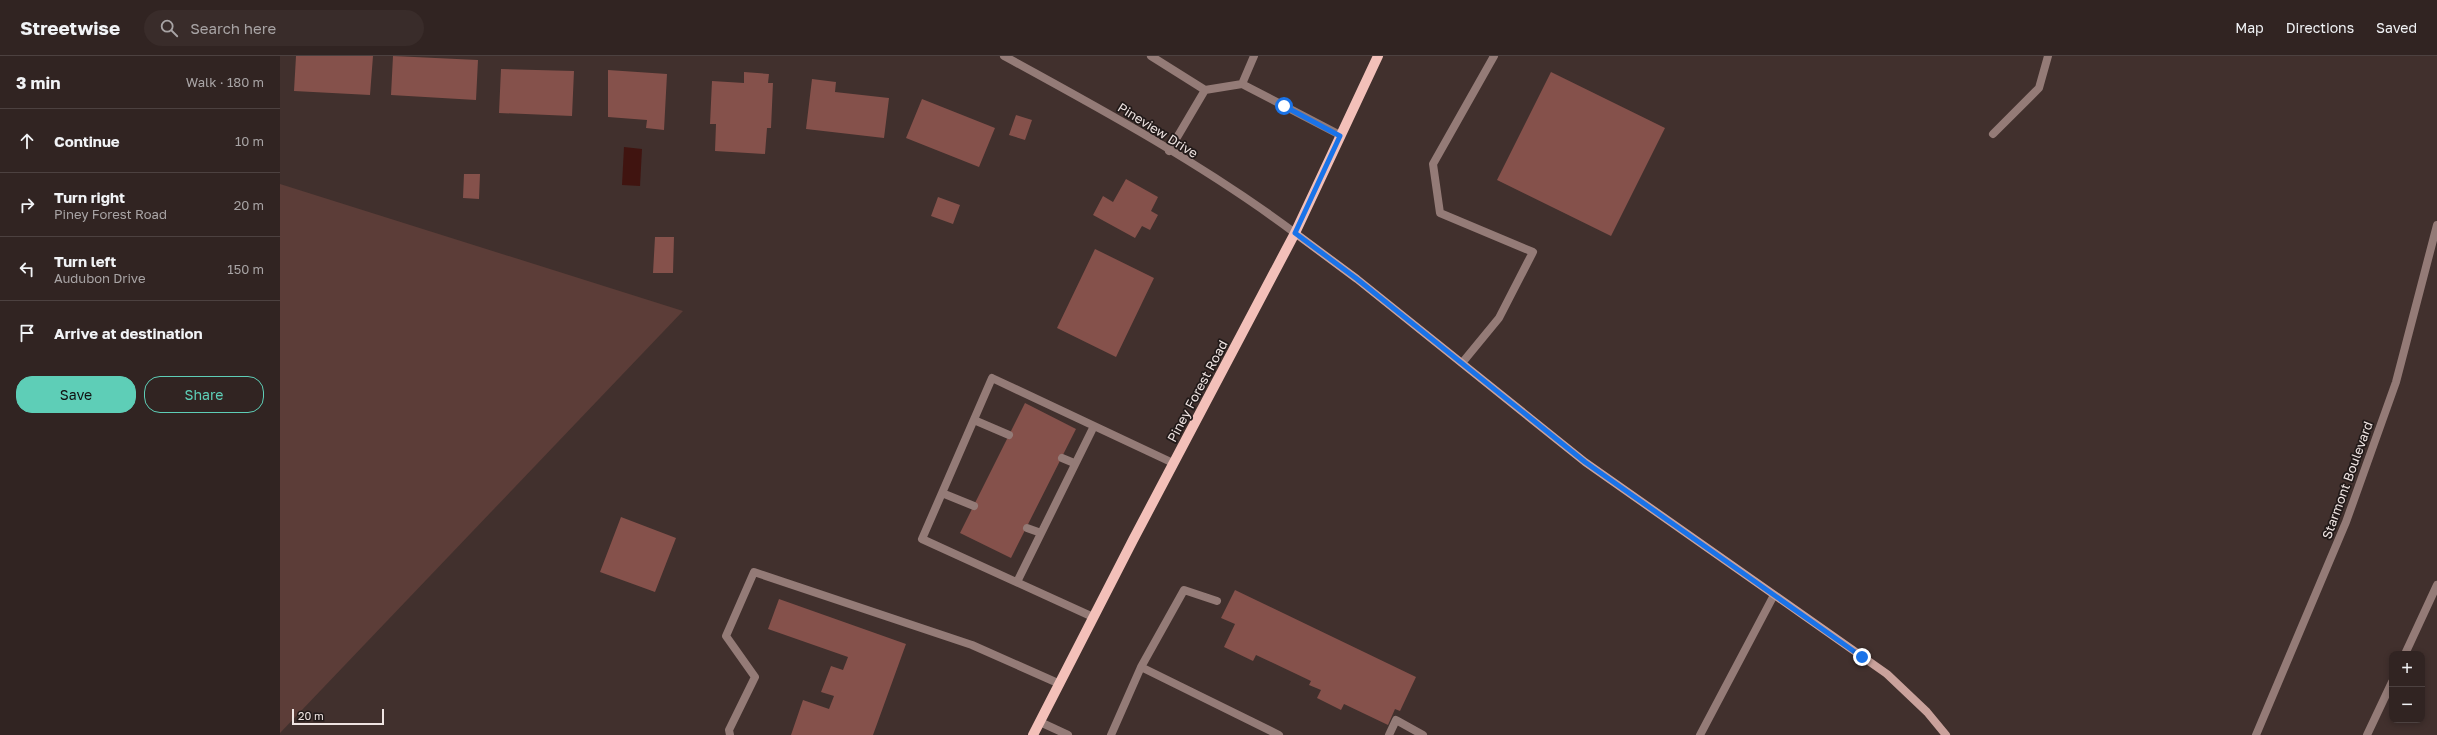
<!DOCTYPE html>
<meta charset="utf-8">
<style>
body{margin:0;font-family:"Golos Text",sans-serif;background:#392c2a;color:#f1f3f6}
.controls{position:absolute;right:12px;bottom:12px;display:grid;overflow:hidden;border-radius:8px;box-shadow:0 2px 6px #0003}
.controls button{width:36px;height:36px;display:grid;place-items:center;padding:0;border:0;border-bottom:1px solid #4c4140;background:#312422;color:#f1f3f6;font:20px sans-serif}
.scale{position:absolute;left:12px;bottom:10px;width:92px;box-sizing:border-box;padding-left:4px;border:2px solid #efe4e2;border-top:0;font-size:11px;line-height:14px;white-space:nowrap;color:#efe4e2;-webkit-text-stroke:3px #221a19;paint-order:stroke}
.stop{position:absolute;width:12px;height:12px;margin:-9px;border:3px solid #1a73e8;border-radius:50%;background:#fff}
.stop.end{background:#1a73e8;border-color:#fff;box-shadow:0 1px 4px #0008}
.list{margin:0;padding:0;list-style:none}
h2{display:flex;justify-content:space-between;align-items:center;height:52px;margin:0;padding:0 16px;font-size:17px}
h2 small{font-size:13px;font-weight:400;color:#a8a4a5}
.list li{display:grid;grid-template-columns:26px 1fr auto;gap:12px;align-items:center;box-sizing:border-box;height:64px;padding:0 16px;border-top:1px solid #4c4140}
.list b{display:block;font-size:15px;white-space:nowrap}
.list p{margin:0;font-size:13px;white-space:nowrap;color:#a8a4a5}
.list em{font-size:13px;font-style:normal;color:#a8a4a5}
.actions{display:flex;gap:8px;padding:12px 16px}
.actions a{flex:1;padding:9px 0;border:1px solid #5eceb7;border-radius:16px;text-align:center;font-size:14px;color:#5eceb7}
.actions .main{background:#5eceb7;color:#111}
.icon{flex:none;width:22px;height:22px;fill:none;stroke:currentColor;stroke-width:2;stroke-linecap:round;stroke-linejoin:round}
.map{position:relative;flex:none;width:2157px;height:679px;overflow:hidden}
header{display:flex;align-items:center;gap:24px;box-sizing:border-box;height:56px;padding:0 20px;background:#312422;border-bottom:1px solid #4c4140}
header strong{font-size:19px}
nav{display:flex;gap:22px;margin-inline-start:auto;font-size:14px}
.search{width:280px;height:36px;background:#392c2a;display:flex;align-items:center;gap:10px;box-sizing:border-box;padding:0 14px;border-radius:22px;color:#a8a4a5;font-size:15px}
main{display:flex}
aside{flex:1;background:#312422}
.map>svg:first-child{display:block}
</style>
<header>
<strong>Streetwise</strong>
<div class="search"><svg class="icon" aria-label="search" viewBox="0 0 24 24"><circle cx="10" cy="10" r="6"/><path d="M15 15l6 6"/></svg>Search here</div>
<nav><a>Map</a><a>Directions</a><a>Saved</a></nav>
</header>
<main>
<aside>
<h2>3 min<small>Walk · 180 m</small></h2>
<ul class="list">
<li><svg class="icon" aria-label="ahead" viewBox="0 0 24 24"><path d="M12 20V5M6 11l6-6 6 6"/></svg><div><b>Continue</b></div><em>10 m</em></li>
<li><svg class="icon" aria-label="right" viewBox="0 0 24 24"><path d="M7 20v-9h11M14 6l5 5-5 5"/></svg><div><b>Turn right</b><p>Piney Forest Road</p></div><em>20 m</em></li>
<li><svg class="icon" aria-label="left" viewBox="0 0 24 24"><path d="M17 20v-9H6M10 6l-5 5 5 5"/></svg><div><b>Turn left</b><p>Audubon Drive</p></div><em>150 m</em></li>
<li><svg class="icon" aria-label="arrive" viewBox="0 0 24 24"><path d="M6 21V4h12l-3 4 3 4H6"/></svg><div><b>Arrive at destination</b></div></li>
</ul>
<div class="actions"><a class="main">Save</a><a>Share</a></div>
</aside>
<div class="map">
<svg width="2157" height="679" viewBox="0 0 2157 679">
<rect width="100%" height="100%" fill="#41302d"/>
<!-- green -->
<path fill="#5c3d38" d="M0 128 403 255 0 677Z"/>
<!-- water -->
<path fill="#401410" d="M344 91 362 93 360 130 342 129Z"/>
<!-- building -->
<path fill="#85514b" d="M16 0H93L90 39 14 35Z
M113 0 198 4 196 44 111 39Z
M221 13 294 15 292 60 219 57Z
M328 14 387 18 384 74 366 72 367 64 328 61Z
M464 16 489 18 488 27H493L491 72H487L485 98 435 95 436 68H430L432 25 464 27Z
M1271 16 1385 72 1331 180 1217 124Z
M532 23 556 26 555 36 609 42 604 82 526 73Z
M642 43 715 72 699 111 626 82Z
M736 59 752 64 745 84 729 79Z
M184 118H200L199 143 183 142Z
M846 123 878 141 871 155 878 159 870 174 862 170 855 182 813 159 823 140 833 146Z
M658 141 680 149 673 168 651 160Z
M375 181H394L393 217H373Z
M815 193 874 222 836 301 777 272Z
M745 347 796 373 731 502 680 477Z
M341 461 396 482 375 536 320 516Z
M955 534 1136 621 1120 655 1115 653 1108 669 1064 648 1061 654 1037 642 1041 634 1029 629 1031 625 976 599 973 605 944 591 955 568 941 562Z
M499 543 626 588 593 679H511L523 644 549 653 554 640 541 636 551 610 563 614 568 601 488 573Z"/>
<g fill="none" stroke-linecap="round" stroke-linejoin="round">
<!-- lane -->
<path stroke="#947b77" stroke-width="8" d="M871 0 925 34 962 28 1060 79
M962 28 974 0
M889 95 925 34
M1182 307 1219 262 1253 196 1160 157 1153 108 1214 0
M694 364 729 379
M782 402 794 407
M662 437 694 450
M747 472 761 477
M737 526 814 370
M813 561 642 483 712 322 893 407
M861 611 904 534 937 545
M760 666 788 679
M450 679 449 674 475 621 446 580 474 516 692 589 780 628
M831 679 861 611 999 679
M1109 679 1116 664 1143 679"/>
<!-- street -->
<path stroke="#947b77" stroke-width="8" d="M724 0C823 54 924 109 1015 177
M1713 78 1759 32 1768 0
M2125 598 2157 529
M1420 679 1494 539
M1976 679 2066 466 2116 326 2157 169
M2087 679 2112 626"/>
<!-- secondary -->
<path stroke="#caa29c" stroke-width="8" d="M1015 177 1077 223 1305 406 1607 618 1647 656 1666 679"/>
<!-- primary -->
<path stroke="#f3c0b9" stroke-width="10" d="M753 679 853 484 1015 177 1098 0"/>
</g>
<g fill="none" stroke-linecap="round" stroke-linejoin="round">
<!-- route -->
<path stroke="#1a73e8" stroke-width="5" d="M1004 50 1060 80 1015 177 1077 223 1305 406 1582 601"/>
</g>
<g text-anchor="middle" stroke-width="3.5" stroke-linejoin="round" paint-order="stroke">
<!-- street labels -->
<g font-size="13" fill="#efe4e2" stroke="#221a19">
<text transform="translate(878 74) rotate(32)" y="5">Pineview Drive</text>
<text transform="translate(917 335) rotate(-62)" y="5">Piney Forest Road</text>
<text transform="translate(2067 424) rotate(-70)" y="5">Starmont Boulevard</text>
</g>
</g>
</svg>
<div class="controls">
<button>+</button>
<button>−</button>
</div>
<div class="scale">20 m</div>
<div class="stop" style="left:1004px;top:50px"></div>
<div class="stop end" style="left:1582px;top:601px"></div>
</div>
</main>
